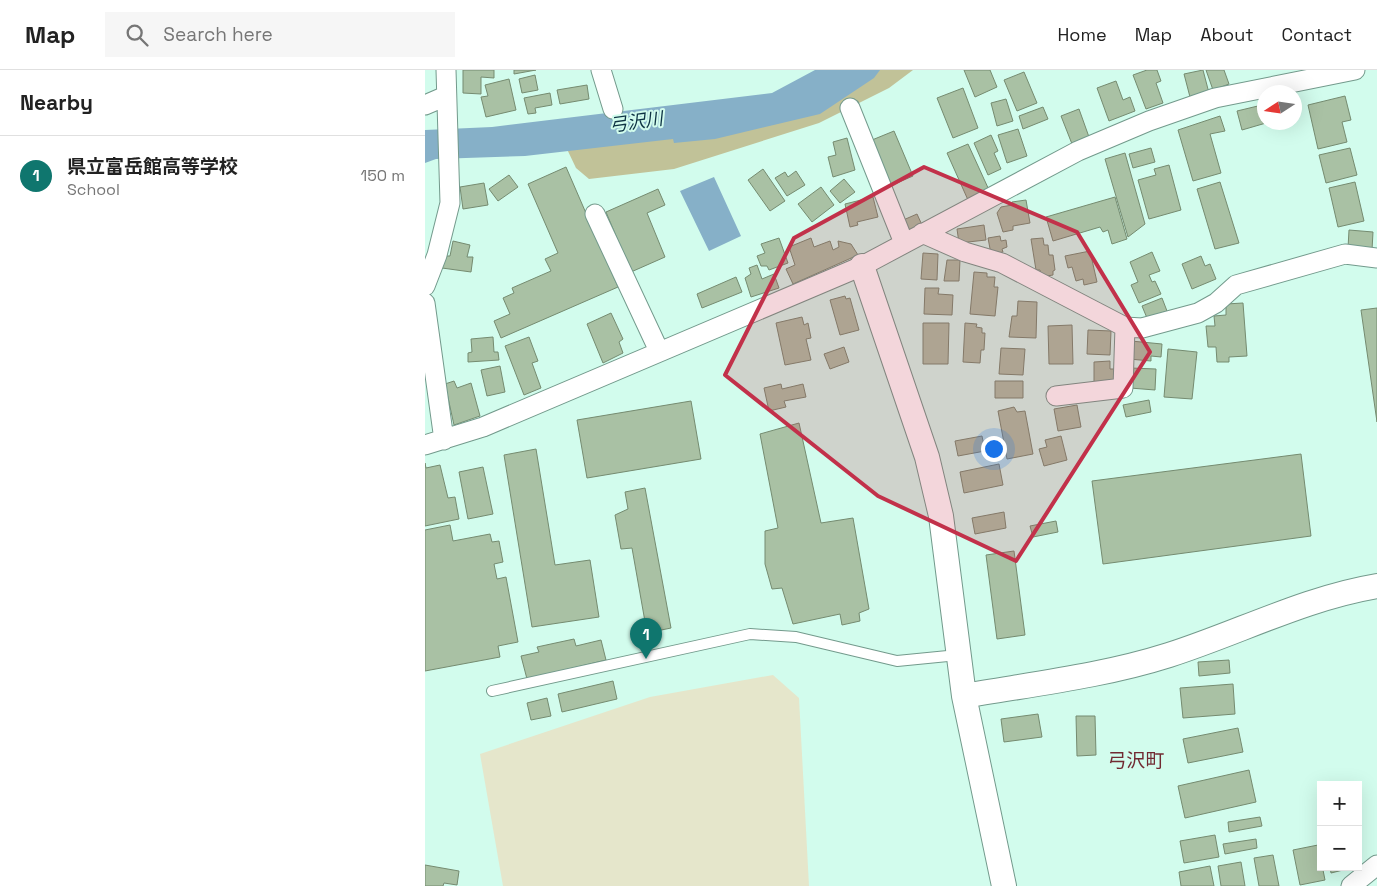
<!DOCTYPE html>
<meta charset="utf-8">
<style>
body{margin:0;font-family:"Space Grotesk","Noto Sans JP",sans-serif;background:#f6f6f6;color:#222}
.controls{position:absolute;right:15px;bottom:15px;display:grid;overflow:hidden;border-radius:0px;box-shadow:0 5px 20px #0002}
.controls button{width:45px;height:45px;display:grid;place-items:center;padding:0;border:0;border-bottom:1px solid #e0e0e0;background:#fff;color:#222;font:25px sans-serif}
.compass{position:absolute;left:832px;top:15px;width:45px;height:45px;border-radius:50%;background:#fff;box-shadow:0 5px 20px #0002;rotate:258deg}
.you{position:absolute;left:568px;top:378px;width:18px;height:18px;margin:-12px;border:4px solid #fff;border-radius:50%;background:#1a73e8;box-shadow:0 0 0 8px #1a73e833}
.badge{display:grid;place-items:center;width:32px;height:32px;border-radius:50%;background:#0f766e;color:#fff;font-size:16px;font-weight:700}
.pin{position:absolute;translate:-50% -41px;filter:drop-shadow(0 1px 2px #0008)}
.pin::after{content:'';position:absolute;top:26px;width:18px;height:15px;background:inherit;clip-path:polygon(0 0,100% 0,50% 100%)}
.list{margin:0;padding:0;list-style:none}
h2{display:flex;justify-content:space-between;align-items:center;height:65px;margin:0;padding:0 20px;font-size:21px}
h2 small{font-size:16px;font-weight:400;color:#767676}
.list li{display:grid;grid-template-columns:32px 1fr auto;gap:15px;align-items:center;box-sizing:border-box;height:80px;padding:0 20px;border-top:1px solid #e0e0e0}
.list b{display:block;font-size:19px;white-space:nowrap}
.list p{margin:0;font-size:16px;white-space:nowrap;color:#767676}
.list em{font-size:16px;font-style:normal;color:#767676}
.icon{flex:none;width:28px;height:28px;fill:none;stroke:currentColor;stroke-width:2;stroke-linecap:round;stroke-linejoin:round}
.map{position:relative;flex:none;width:952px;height:816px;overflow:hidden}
header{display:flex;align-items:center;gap:30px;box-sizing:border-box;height:70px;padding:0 25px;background:#fff;border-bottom:1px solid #e0e0e0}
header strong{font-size:24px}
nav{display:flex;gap:28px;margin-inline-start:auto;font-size:18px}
.search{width:350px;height:45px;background:#f6f6f6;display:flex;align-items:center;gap:12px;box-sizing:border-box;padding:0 18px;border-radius:0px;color:#767676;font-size:19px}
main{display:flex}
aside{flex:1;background:#fff}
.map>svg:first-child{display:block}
</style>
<header>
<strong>Map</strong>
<div class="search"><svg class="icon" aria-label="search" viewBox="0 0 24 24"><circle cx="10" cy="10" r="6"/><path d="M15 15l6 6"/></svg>Search here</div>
<nav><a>Home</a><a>Map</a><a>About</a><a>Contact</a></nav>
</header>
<main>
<aside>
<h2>Nearby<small></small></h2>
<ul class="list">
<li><span class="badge">1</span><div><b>県立富岳館高等学校</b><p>School</p></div><em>150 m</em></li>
</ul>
</aside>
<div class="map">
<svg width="952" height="816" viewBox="0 0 952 816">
<rect width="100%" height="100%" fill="#d2fced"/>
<!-- green -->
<path fill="#e5e6cb" d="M348 605 374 628 384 816H78L55 684 225 627Z"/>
<!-- forest -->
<path fill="#c1c298" d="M434 0H488L464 18 394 53 249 99 164 109 151 98 141 77 176 74Z"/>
<!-- water -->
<path fill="#86b0c8" d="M390 0H455L449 8 395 44 290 69 249 73 248 69 100 86 11 89 0 93V60L67 57 347 23Z
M289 107 316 166 284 181 255 121Z"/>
<!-- building -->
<path fill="#a9c1a4" stroke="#758b70" d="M38 0H69V8L56 7V24L38 23Z
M89 0H111L89 4Z
M539 0H565L572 17 550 27Z
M722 0H732L736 11 731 13 738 33 721 39 708 5Z
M778 0 784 23 765 27 759 4Z
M781 0H799L804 14 788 20Z
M599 2 612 33 592 41 579 10Z
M110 5 113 20 97 23 94 9Z
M84 9 91 40 61 47 56 27 63 26 60 15Z
M691 11 698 30 705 27 710 41 684 51 672 18Z
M162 15 164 29 135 34 132 20Z
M538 18 553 58 528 68 512 28Z
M125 23 127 35 110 38 111 43 103 44 99 28Z
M920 26 926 50 917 52 922 72 893 79 883 35Z
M581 29 588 51 572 56 566 33Z
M837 35 841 53 817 60 812 41Z
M618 37 623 49 598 59 594 46Z
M654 39 664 67 647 74 636 46Z
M795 46 800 61 785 64 796 103 768 111 753 60Z
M593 59 602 86 582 93 573 65Z
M469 61 488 106 465 116 447 70Z
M566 65 573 81 569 83 576 99 563 105 549 73Z
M422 68 430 100 408 107 403 87 411 85 408 72Z
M543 74 564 120 543 130 522 83Z
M726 78 730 92 708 98 704 84Z
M925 78 932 105 901 113 894 85Z
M700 83 720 154 703 167 680 89Z
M744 95 756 140 724 149 713 110 731 105 729 99Z
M141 97 193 217 76 268 69 251 85 244 78 228 89 223 87 218 126 201 120 189 133 183 103 114Z
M338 99 360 131 345 141 323 110Z
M371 101 380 115 362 126 350 108 360 102 363 107Z
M84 105 93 117 73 131 64 119Z
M419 109 430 122 415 133 405 121Z
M795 112 814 173 790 179 772 119Z
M930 112 939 151 913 157 904 118Z
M59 113 63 135 38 139 35 117Z
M396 117 409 135 387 152 373 134Z
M233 119 240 135 222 143 240 187 206 202 181 142Z
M448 127 453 147 432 152 433 155 425 157 420 134Z
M690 127 702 169 687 174 683 160 678 162 675 157 628 171 621 147Z
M601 130 605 153 588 156V160L578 162 572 143 576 137 587 135V132Z
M492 144 497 155 480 162 476 151Z
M559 155 561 170 534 173 532 159Z
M924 160 948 162 947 180 923 178Z
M575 166 576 171 581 170 582 177 577 179 578 182 566 184 563 168Z
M354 168 363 193 344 200 342 196H336L332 186 340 183 336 174Z
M386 168 389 177 405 171 408 180 414 177 413 171 426 174 433 185 368 214 361 199 370 195 364 177Z
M618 168 619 175H623L624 185H628L630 200 628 201V205L616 207 615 200H611L606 169Z
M28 171 45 175 42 187H48L46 202 17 198 20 186H25Z
M665 181 672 212 659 215 658 209 651 211 647 197 643 198 640 186Z
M727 182 735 201 724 205 727 212 730 211 736 224 714 233 706 215 713 212 705 192Z
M498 183 513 184 512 210 496 209Z
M776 186 780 196 785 194 791 209 767 219 757 194Z
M522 190H535L534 211H519Z
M332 195 337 209 349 204 354 218 326 227 320 208 326 204 324 198Z
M549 202 562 203V207H570L569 217H573L570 246 545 244Z
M311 207 317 222 277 238 272 224Z
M500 218H514L513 224 528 225 527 245 499 244Z
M420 226 421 229 425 228 434 260 415 265 405 230Z
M737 228 742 241 722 248 717 236Z
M593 231 612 232 611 268 584 267 587 246H592Z
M818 233 822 286 804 287V292H792L791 277H783L781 256H790L789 246 801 245V234Z
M952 238V352L936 240Z
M186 243 198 269 194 272 198 283 178 293 162 254Z
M377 247 379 255 383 253 386 268 381 269 386 290 360 295 351 253Z
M498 253H524L523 294H498Z
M540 253 552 254 551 257 557 258V263H560L559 280H556L555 293 538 292Z
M647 255 648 294H624L623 256Z
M663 260 686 261 685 285 662 284Z
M68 267 69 282H73L74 290 43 292V283L47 282 46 269Z
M104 267 113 291 107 293 116 318 99 325 80 276Z
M706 271 737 274 736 287 726 286V291L704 289Z
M419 277 424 292 405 299 399 284Z
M576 278 600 279 598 305 574 304Z
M743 279 772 282 767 329 739 327Z
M685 291V299H692L693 311 669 312V292Z
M75 296 80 322 62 326 56 300Z
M706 298 731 299 730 320 705 318Z
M29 311 32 318 46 313 55 346 29 355 20 314Z
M570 311H598V328H570Z
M356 314 357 319 378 314 381 327 359 331 361 337 344 341 339 318Z
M724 330 726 342 701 347 698 335Z
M266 331 276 389 162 408 152 350Z
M652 335 656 357 633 361 629 339Z
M589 337 592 342 600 341 608 384 582 389 573 341Z
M374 353 396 453 428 448 444 539 434 543 435 551 417 555 415 544 368 554 357 518 347 519 340 494V461L353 458 335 364Z
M557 366 560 381 533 386 530 371Z
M636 366 642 390 619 396 614 379 622 377 620 370Z
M111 379 130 495 165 490 174 547 107 557 79 385Z
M876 384 886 466 678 494 667 411Z
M0 393 1 398 15 395 23 428 30 427 34 449 0 456Z
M574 394 578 415 539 423 535 402Z
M58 397 68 444 43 449 34 402Z
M220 418 246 558 222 563 207 478 196 479 190 445 203 439 200 422Z
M579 442 581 458 550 464 547 448Z
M631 451 633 462 608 467 605 456Z
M25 455 28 471 65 464 67 472 74 471 78 492 69 494 72 509 81 507 93 572 73 576 75 587 0 601V460Z
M589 481 600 565 572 569 561 485Z
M149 569 151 576 176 570 181 590 102 609 96 586 114 582 112 577Z
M804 590 805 603 774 606 773 592Z
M188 611 192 629 137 642 133 624Z
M808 614 810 644 758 648 755 618Z
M122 628 126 646 106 650 102 633Z
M613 644 617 667 579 672 576 649Z
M651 646H670L671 685 652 686Z
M813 658 818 682 763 693 758 669Z
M824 700 831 732 760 748 753 716Z
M835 747 837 756 804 762 803 752Z
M790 765 794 787 759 793 755 771Z
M831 769 832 778 800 784 798 774Z
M893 775 900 810 875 815 868 780Z
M848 785 854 816H834L829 788Z
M816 792 820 816H796L793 796Z
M0 795 34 801 32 815 19 813 18 816H0Z
M785 796 789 816H756L754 802Z
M905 797H930L906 803Z"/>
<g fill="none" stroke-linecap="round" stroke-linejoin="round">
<!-- service casing -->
<g stroke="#739a8c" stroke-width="12">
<path id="service" d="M67 621 325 564 371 567 472 591 533 585"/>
</g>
<!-- minor casing -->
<g stroke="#739a8c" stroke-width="21">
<path id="minor" d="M176 0 188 39
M0 35 21 26
M425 38 479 173
M170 144 234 281
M497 163 540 182 577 193 700 257 717 258 773 243 791 233 811 215 920 184 952 188
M0 216 12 185 25 133 21 0
M0 233 19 370
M631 326 698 318 700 257
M0 375 58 357 437 196 653 81 724 51 790 28 930 0
M926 816 952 795"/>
</g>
<!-- tertiary casing -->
<g stroke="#739a8c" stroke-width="26">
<path id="tertiary" d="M437 196 502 387 516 446 539 626 579 816
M539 626C608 614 678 606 744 585 813 563 880 528 952 516"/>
</g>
<!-- service -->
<use href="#service" stroke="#fff" stroke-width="10"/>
<!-- minor -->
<use href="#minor" stroke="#fff" stroke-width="19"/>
<!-- tertiary -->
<use href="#tertiary" stroke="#fff" stroke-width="24"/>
</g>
<!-- marked area -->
<path fill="#c2314a" fill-opacity="0.2" stroke="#c2314a" stroke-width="4" stroke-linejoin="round" d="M499 97 652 162 725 282 591 491 453 426 300 305 369 168Z"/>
<g text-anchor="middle" stroke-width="4" stroke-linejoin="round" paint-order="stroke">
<!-- water labels -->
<g font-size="18" font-style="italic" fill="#0d3243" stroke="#d2fced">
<text transform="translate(211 52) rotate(-8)" y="6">弓沢川</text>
</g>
<!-- quarter labels -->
<g font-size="19" fill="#712a32" stroke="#d2fced">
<text x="711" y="697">弓沢町</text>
</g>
</g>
</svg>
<div class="controls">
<button>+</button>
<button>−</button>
</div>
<svg class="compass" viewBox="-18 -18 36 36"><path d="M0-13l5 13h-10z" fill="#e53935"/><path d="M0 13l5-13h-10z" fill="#767676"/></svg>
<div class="you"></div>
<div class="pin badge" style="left:221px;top:589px">1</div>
</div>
</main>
